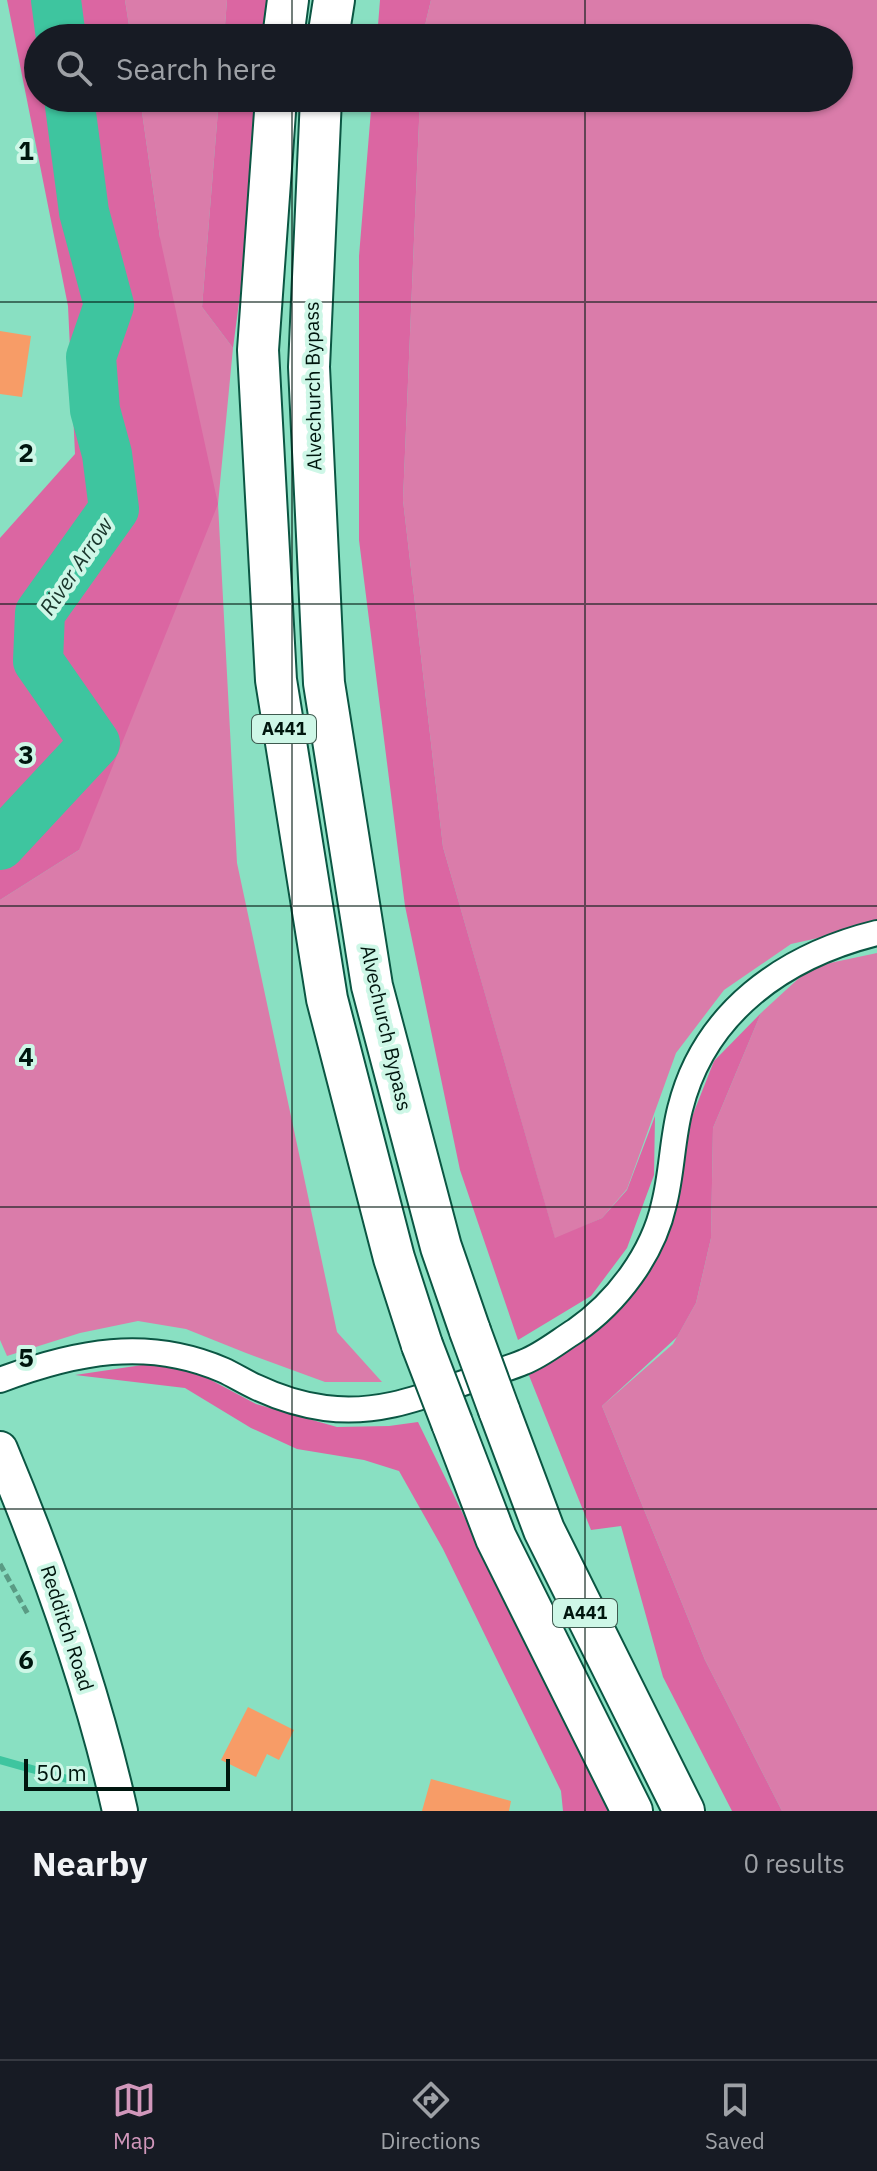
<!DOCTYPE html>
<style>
body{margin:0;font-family:"IBM Plex Sans",sans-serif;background:#20242c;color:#f1f3f6}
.scale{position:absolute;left:24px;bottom:20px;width:206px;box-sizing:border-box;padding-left:8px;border:4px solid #00160e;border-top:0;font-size:22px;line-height:28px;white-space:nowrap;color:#00160e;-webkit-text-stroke:6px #cef7e7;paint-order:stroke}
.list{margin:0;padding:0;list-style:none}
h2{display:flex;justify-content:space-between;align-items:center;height:104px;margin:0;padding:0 32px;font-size:34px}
h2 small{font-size:26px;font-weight:400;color:#9ea1a6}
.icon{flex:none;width:44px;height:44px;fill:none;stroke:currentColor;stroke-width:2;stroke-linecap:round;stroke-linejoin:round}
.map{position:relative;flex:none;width:877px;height:1811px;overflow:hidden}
.search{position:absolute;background:#171b24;box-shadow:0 2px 6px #0004;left:24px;right:24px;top:24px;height:88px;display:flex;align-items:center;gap:20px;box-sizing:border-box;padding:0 28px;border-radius:44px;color:#9ea1a6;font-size:30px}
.sheet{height:248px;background:#171b24}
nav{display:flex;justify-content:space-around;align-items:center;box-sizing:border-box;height:112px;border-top:2px solid #363941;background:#171b24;font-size:22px;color:#9ea1a6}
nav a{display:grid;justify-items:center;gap:4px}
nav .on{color:#d197bb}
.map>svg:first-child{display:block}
</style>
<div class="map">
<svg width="877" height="1811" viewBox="0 0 877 1811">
<rect width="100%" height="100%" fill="#89e0c2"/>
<!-- green -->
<path fill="#da7caa" d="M125 0H227L224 38H131Z
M431 0H877V925L791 944 724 990 676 1053 627 1189 602 1218 555 1239 443 847 403 500 420 98H839V38H422Z
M140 98H219L202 307 233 348 218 504 237 863 337 1332 382 1382H325L246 1353 186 1329 138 1321 80 1333 7 1356 0 1340V900L79 850 160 238Z
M877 953V1811H782L705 1660 602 1406 673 1344 696 1303 711 1238 713 1128 761 1013 811 967Z"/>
<!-- forest -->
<path fill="#db66a2" d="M7 0H125L131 38H38V98H140L160 238 218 504 79 850 0 900V538L75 454 68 306Z
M227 0H279L274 38H224Z
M380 0H431L422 38H377Z
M219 98H266L233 348 202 307Z
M372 98H420L403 500 443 847 555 1238 602 1218 627 1190 655 1116 654 1175 627 1248 591 1296 518 1340 460 1170 405 906 359 540V256Z
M761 1013 713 1128 711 1238 696 1303 677 1337 602 1406 705 1660 782 1811H732L663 1677 621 1526 591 1530 528 1373 626 1299 674 1217 686 1132 714 1061Z
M149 1364 194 1371 256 1404 337 1427 389 1426 418 1422 608 1811H563L561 1791 443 1549 399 1471 364 1460 297 1449 251 1428 185 1388 75 1375Z"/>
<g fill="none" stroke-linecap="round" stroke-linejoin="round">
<!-- stream -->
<path stroke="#3ec59f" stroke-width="8" d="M0 1760 71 1780"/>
<!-- river -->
<path stroke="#3ec59f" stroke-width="50" d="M56 0 61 38
M0 845 95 743 38 661 40 613 114 509 107 454 95 410 91 357 109 305 84 212 69 98"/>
</g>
<!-- building -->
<path fill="#f79c67" d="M0 331 31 336 22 397 0 394Z
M248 1707 294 1730 279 1760 267 1754 256 1777 221 1760Z
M431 1779 511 1801 509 1811H422Z"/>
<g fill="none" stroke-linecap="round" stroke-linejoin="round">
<!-- minor casing -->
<g stroke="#0b5643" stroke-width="28">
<path id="minor" d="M0 1380C75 1352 147 1337 223 1370 234 1375 245 1382 256 1387 277 1397 302 1405 325 1408 376 1415 420 1398 466 1382 485 1375 505 1370 524 1362 542 1355 559 1341 575 1331 617 1302 653 1254 664 1204 672 1173 672 1140 680 1109 704 1012 784 956 877 933"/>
</g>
<!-- secondary casing -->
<g stroke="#0b5643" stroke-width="38">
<path id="secondary" d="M0 1449C49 1566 92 1687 120 1811"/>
</g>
<!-- trunk casing -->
<g stroke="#0b5643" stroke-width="44">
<path id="trunk" d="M283 38 288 0
M328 38 334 0
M276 98 258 350 276 680 327 999 394 1258 422 1345
M321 98 309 367 324 683 372 986 441 1247 470 1331
M499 1410 544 1530 684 1811
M452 1423 496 1538 632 1811"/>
</g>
<!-- path -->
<path stroke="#5a9b84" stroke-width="5" stroke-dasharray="8 4" stroke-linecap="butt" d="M0 1564 29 1616"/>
<!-- minor -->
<use href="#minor" stroke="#fff" stroke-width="24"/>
<!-- secondary -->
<use href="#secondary" stroke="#fff" stroke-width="34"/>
<!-- trunk -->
<use href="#trunk" stroke="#fff" stroke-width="40"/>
<!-- trunk-bridge casing -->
<g stroke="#0b5643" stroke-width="44" stroke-linecap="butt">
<path id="trunk-bridge" d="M470 1331 499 1410
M422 1345 452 1423"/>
</g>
<!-- trunk-bridge -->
<use href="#trunk-bridge" stroke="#fff" stroke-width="40"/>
</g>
<!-- grid -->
<path fill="none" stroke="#00160e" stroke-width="2" stroke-opacity="0.55" d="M292 0V38M585 0V38M292 98V1811M585 98V1811M0 302H877M0 604H877M0 906H877M0 1207H877M0 1509H877"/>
<g text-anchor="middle" stroke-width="8" stroke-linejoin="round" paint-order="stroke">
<!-- shield labels -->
<g fill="#cef7e7" stroke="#3e5a4f" stroke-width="2">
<rect x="252" y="715" width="64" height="28" rx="6"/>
<rect x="553" y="1599" width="64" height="28" rx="6"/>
</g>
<g font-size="18" font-weight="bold" fill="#00160e">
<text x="284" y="735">A441</text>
<text x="585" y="1619">A441</text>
</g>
<!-- street labels -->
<g font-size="20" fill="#00160e" stroke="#cef7e7">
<text transform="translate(313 386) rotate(-91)" y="7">Alvechurch Bypass</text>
<text transform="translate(386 1028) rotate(77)" y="7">Alvechurch Bypass</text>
<text transform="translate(67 1628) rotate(72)" y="7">Redditch Road</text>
</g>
<!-- water labels -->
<g font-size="22" font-style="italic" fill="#1a362c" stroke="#cef7e7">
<text transform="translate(76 566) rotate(-56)" y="8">River Arrow</text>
</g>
</g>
<g font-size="26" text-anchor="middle" font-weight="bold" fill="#00160e" stroke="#cef7e7" stroke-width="8" stroke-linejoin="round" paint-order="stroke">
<text x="26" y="160">1</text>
<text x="26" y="462">2</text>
<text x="26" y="764">3</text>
<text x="26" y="1066">4</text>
<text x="26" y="1367">5</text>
<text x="26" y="1669">6</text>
</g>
</svg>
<div class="scale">50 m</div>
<div class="search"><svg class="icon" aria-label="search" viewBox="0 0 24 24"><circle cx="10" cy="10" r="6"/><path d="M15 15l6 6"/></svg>Search here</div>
</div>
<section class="sheet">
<h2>Nearby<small>0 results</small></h2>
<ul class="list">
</ul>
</section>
<nav>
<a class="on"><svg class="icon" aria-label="map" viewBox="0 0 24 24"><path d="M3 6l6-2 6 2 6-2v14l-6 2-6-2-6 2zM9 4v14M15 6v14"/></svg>Map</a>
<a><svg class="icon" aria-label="directions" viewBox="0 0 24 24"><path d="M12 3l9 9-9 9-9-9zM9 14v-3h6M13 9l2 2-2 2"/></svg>Directions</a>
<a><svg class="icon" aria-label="saved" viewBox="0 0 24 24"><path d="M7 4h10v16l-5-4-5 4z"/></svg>Saved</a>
</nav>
